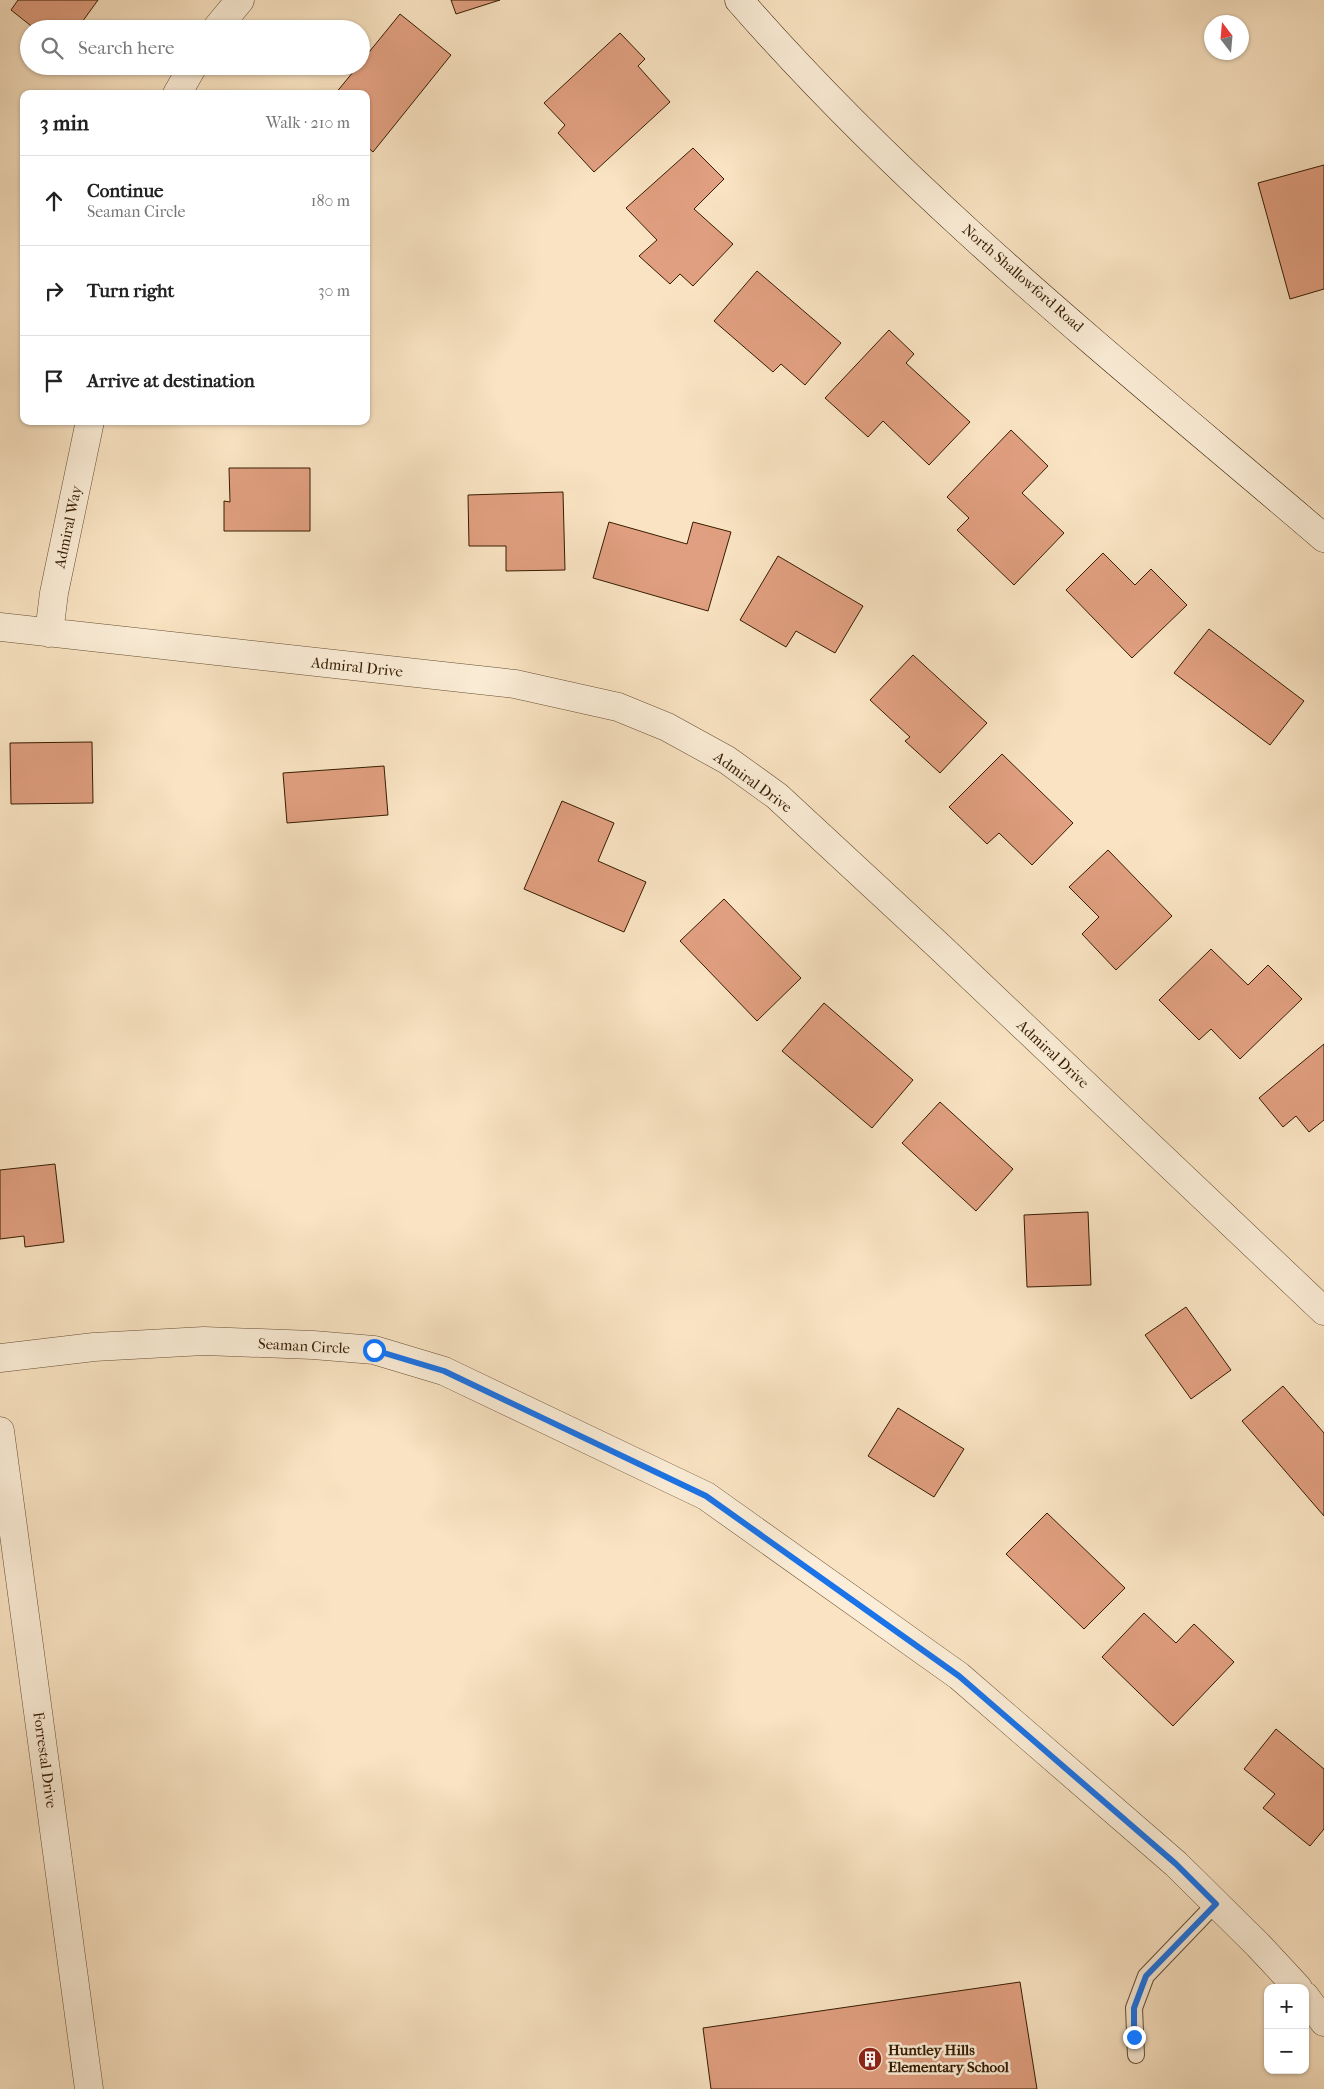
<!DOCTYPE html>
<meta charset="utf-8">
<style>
body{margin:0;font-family:"IM FELL French Canon",serif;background:#f6f6f6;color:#222}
.controls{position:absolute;right:15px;bottom:15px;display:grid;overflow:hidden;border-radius:10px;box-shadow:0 1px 4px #0004}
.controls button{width:45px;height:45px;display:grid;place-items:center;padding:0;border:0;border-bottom:1px solid #e0e0e0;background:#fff;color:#222;font:25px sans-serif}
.compass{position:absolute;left:1204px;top:15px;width:45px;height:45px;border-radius:50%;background:#fff;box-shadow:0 1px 4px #0004;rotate:344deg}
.stop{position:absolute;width:15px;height:15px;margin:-11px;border:4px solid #1a73e8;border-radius:50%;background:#fff}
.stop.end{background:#1a73e8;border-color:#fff;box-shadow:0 1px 5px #0008}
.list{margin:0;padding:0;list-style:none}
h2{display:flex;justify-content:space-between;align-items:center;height:65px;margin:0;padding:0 20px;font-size:21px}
h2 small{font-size:16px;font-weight:400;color:#767676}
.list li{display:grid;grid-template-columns:32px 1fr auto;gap:15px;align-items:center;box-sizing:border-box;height:90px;padding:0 20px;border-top:1px solid #e0e0e0}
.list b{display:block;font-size:19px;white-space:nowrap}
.list p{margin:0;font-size:16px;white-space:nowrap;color:#767676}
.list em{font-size:16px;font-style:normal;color:#767676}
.icon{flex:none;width:28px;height:28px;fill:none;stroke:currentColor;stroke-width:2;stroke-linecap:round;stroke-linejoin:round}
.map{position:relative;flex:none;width:1324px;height:2089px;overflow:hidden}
.search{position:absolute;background:#fff;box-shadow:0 1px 4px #0004;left:20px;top:20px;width:350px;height:55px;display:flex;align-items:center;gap:12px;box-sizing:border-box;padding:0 18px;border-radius:28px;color:#767676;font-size:19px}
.panel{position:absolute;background:#fff;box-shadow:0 1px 4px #0004;left:20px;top:90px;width:350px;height:335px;border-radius:10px}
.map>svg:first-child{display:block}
</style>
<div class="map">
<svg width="1324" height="2089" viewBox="0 0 1324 2089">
<rect width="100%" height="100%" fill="#f9e3c2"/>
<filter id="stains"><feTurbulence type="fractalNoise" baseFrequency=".004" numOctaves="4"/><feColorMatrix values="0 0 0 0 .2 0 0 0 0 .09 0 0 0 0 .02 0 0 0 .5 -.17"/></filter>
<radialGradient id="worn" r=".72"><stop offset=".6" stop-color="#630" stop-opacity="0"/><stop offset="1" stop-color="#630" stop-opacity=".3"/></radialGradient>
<!-- building -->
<path fill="#e09f80" stroke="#361c00" d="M18 0H98L77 29H35L11 10Z
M451 0H500L456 14Z
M400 14 451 55 373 152 366 146V94H335L358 66H361V62Z
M620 33 645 59 638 66 670 102 594 172 558 133 565 125 544 103Z
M693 148 724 179 694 209 733 244 693 286 680 274 670 284 639 256 657 240 626 208Z
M1324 165V289L1290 299 1258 183Z
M757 271 841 343 805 385 781 364 773 372 714 321Z
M889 330 914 354 906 363 970 422 929 465 883 421 868 437 825 398Z
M1011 430 1048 466 1022 493 1064 533 1014 585 957 530 969 518 947 497Z
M229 468H310V531H224V501L230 502Z
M563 492 565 570 506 571V546H469L468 495Z
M609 522 687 544 693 522 731 532 708 611 593 578Z
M1103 553 1135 585 1151 569 1187 605 1132 658 1066 590Z
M778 556 863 606 835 653 796 631 786 647 740 620Z
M1209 629 1304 701 1270 745 1174 673Z
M913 655 987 723 940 773 905 741 910 737 870 700Z
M92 742 93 803 11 804 10 743Z
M1002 754 1073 823 1032 865 999 833 987 844 949 807Z
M384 766 388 815 287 823 283 773Z
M562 801 614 823 598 861 646 882 624 932 524 889Z
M1108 850 1172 916 1116 970 1082 934 1099 917 1069 887Z
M724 899 801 978 757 1021 680 941Z
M1211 949 1248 985 1268 965 1302 999 1240 1059 1211 1029 1199 1040 1159 1000Z
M824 1003 913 1080 872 1128 782 1051Z
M1324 1044V1120L1309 1132 1296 1116 1283 1127 1259 1098Z
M940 1102 1013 1169 976 1211 902 1143Z
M55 1164 64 1242 25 1247 24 1236 0 1239V1170Z
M1088 1212 1091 1285 1027 1287 1024 1215Z
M1186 1307 1231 1370 1191 1399 1145 1335Z
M1283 1386 1324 1433V1516L1242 1421Z
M898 1408 964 1449 934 1497 868 1456Z
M1047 1513 1125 1588 1084 1629 1006 1554Z
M1144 1613 1176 1643 1194 1624 1234 1662 1173 1726 1102 1657Z
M1276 1729 1324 1769V1829L1310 1846 1263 1808 1275 1794 1244 1769Z
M1020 1982 1037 2089H711L703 2028Z"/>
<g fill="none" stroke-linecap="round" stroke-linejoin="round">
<!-- lane casing -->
<g stroke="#674e30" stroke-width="18">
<path id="lane" d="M1136 2055 1134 2008 1146 1976 1216 1903"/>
</g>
<!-- street casing -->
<g stroke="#674e30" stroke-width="29">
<path id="street" d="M216 29 240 0
M177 94 193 66
M0 627 515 684 618 707 667 727 727 760 777 796 940 947 1324 1311
M49 633 54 593 90 421
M0 1358 94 1347 204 1341 313 1345 374 1350 444 1371 706 1496 959 1676 1176 1864 1258 1945 1298 1988
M0 1431 89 2089
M1305 1996 1324 2022"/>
</g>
<!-- secondary casing -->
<g stroke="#361c00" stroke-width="29">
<path id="secondary" d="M739 0C913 200 1123 366 1324 538"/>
</g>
<!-- lane -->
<use href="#lane" stroke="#fbedd7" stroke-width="16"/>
<!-- street -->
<use href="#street" stroke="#fbedd7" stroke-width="28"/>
<!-- secondary -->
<use href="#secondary" stroke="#fbedd7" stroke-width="28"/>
</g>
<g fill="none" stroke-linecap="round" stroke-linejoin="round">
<!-- route -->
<path stroke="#1a73e8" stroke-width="6" d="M374 1350 444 1371 706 1496 959 1676 1176 1864 1216 1904 1146 1976 1134 2008V2037"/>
</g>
<!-- icons -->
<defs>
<g id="building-disc" transform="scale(1.25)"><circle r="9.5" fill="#8f2418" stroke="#fbedd7"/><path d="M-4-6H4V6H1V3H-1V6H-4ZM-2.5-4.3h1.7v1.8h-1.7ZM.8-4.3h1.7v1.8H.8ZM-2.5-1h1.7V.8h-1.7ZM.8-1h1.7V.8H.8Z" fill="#fff"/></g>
</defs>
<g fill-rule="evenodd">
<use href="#building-disc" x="870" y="2059"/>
</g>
<g text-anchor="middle" stroke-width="5" stroke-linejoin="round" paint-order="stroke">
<!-- street labels -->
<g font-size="15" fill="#361c00" stroke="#fbedd7">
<text transform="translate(1023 278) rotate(41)" y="5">North Shallowford Road</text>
<text transform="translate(68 527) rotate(-78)" y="5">Admiral Way</text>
<text transform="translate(357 667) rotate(6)" y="5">Admiral Drive</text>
<text transform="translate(753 782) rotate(36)" y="5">Admiral Drive</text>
<text transform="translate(1053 1054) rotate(43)" y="5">Admiral Drive</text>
<text transform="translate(304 1346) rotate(3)" y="5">Seaman Circle</text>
<text transform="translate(45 1760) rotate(82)" y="5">Forrestal Drive</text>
</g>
<!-- poi labels -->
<g font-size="15" font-weight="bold" fill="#361c00" stroke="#fbedd7" text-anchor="start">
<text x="888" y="2055">Huntley Hills<tspan x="888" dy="17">Elementary School</tspan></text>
</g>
</g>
<rect width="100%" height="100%" filter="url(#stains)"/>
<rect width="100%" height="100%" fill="url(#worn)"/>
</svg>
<div class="controls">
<button>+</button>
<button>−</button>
</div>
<svg class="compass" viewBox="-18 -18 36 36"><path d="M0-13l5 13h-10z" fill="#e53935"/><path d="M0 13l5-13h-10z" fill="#767676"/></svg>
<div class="stop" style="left:374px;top:1350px"></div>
<div class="stop end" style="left:1134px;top:2037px"></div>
<div class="search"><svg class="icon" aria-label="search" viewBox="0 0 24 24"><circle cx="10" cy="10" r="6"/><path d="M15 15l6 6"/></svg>Search here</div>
<section class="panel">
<h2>3 min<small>Walk · 210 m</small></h2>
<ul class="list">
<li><svg class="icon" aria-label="ahead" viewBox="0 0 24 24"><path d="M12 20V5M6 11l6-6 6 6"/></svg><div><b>Continue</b><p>Seaman Circle</p></div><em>180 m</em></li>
<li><svg class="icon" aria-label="right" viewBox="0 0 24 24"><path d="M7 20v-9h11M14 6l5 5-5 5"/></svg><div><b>Turn right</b></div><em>30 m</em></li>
<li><svg class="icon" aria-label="arrive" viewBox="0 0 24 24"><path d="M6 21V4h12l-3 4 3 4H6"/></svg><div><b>Arrive at destination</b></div></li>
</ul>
</section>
</div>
